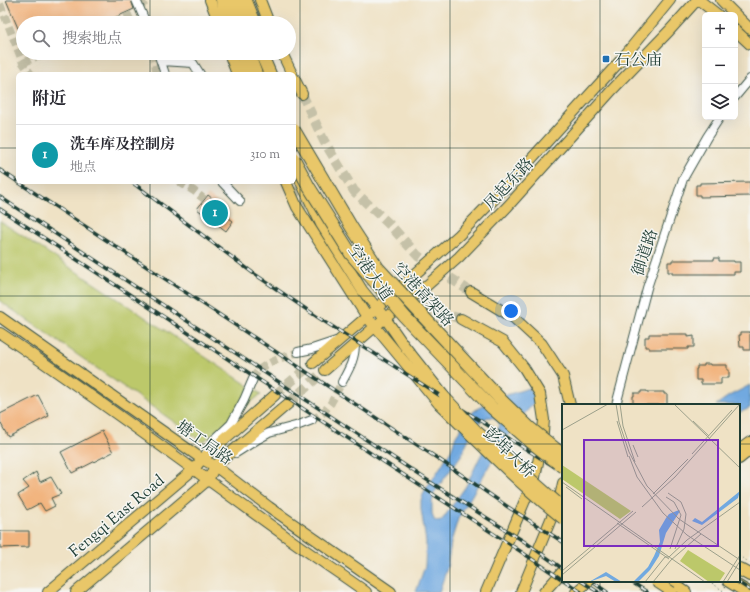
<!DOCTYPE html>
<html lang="zh">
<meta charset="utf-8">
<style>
body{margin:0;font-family:"Sorts Mill Goudy","Noto Serif SC",serif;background:#f2f2f3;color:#2b2b33}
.controls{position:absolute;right:12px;top:12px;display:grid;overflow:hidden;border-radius:6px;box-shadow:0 4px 16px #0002}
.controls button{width:36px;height:36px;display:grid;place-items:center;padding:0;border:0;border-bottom:1px solid #e1e1e2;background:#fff;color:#2b2b33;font:20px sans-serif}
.you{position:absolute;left:511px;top:311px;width:14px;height:14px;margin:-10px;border:3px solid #fff;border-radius:50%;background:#1a73e8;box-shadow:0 0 0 6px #1a73e833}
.badge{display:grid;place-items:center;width:26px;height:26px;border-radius:50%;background:#b45309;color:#fff;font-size:13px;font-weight:700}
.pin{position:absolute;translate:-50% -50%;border:2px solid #fff;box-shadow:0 1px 4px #0006}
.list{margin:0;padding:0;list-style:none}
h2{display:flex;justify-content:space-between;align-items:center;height:52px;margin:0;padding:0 16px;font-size:17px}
h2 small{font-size:13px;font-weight:400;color:#7c7c81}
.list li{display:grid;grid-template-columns:26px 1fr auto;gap:12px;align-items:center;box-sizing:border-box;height:60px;padding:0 16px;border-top:1px solid #e1e1e2}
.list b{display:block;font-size:15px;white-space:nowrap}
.list p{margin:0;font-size:13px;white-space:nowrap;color:#7c7c81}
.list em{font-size:13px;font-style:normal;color:#7c7c81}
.icon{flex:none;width:22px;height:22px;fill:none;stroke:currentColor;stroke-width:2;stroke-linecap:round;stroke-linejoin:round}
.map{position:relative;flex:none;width:750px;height:592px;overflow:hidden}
.search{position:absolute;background:#fff;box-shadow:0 4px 16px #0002;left:16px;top:16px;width:280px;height:44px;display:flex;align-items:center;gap:10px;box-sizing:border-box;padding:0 14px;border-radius:22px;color:#7c7c81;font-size:15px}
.panel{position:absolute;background:#fff;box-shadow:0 4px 16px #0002;left:16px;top:72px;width:280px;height:112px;border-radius:6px}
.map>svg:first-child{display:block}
</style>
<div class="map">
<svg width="750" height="592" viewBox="0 0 750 592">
<rect width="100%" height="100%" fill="#f6f6f2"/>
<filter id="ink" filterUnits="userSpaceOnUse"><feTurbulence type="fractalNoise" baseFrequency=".025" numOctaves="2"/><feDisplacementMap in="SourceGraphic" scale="8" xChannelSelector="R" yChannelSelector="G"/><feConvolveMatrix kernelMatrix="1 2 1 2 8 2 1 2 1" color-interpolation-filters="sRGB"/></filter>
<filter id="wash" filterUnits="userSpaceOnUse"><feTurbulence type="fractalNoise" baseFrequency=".012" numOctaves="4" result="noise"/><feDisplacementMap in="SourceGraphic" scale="16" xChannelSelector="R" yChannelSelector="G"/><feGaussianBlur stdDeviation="0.9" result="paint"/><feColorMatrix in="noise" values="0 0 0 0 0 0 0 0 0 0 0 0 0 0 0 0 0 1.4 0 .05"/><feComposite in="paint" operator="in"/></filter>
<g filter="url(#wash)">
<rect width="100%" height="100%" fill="#efe2c5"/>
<!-- green -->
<path fill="#bcc86a" stroke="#6e824f" d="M0 221 261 394 203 442 0 301Z"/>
<!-- water -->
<path fill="#71a9e0" stroke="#48738a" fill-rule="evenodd" d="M750 385V408L739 413V405H716L729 396Z
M529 388 537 397 534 403 518 421 503 442 458 519 451 542 447 568 439 592H416L425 566 426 542 421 509V500L425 490 438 471 451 450 456 436 473 412 480 407 500 397ZM488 417 495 418 499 423V428L491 437 480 457 466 486 442 520 439 522 434 520 432 513V503L434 493 462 454 467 442 479 422Z"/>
<g id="blocks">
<!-- building -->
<path fill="#f2b47e" d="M6 0H131L134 9 103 23H23V40Z
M750 182V196L700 197V195H696V185H700V183Z
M208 195 228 211 225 215 233 221 226 231 197 209Z
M714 258H719V261H734V262H740V272H734V274H672V272H668V262H672V260H714Z
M741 332H750V350H744V347H740L739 335H741Z
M649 334H688V337L694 336V347H688V349H649V347H645V337H649Z
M704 364H710V365H727V370H729V378H721V384H701V380H696V369H697V366H704Z
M641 391H647V392H664V394H667V405H633V396H634V393H641Z
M38 395 49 416 8 437 0 422V414Z
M102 431 113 452 72 473 61 452Z
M36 472 40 482 51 477 61 494 51 498 55 506 45 511 40 503 27 510 18 495 29 488 23 481Z
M0 531H29V547L0 548Z"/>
</g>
</g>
<g filter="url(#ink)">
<use href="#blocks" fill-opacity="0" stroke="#3e564a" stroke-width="1"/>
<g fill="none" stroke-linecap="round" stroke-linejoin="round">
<!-- minor-tunnel -->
<path stroke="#c5c1a8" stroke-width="8" stroke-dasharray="8 4" stroke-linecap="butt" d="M0 4 23 63 31 74
M114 23 145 9 141 0
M153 53 157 74
M23 63 44 53
M179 182 194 191 204 199
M253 379C255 376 256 373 258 371 268 361 286 357 298 352
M312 420 323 413 331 403 342 382"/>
<!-- major-tunnel -->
<path stroke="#c5c1a8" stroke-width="10" stroke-dasharray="10 5" stroke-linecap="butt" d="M302 94 324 141 354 191 390 225 418 256 471 292
M293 188 296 195 324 237
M345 263 371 282
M410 301 419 306 461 319
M275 395 313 363
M289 403 325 370"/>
<!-- minor casing -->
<g stroke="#3e564a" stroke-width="10">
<path id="minor" d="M136 0 146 23
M158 53 165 74
M162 61 193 63 200 74
M735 97 750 79
M222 182 240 201
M298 352 312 349 336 341
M342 382C349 369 355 359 355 344
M616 405 647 288 683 179 707 137 720 117
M206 453 213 441 231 424 244 400 253 379
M236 453 258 439 269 433 299 425 312 420"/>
</g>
<!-- major casing -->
<g stroke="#3e564a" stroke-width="12">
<path id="major" d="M210 0 219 23
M221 0 229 23
M260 0 269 23
M699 0 718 15
M721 0 750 29
M247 1 256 23
M735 30 750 44
M229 53 237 74
M240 53 247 74
M282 53 292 74
M294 78 302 94
M286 182 297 207 367 317 439 404
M301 182 321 224 362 290 385 318 403 344 444 396
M471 292 514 318 542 344 563 376 570 405
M0 317 202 459 215 466 269 507 391 592
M461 319 503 342 524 368 540 394 544 420 542 443 535 477 486 592
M0 333C99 399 195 471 291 540 316 558 341 574 366 592
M313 363 377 308 459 235 505 188 621 60 670 0
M325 370 385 318 424 288 459 257 508 206 613 89 669 31 697 0
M739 450 750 442
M739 459 750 450
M670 581 686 592
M48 592 194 469 202 459 275 395
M76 592 208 480 215 466 289 403
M521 592 560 497 563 483
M544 592 563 571
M576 592 589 581"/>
</g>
<!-- highway casing -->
<g stroke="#3e564a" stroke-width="14">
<path id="highway" d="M229 0 237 23
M241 0 249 23
M248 53 256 74
M261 53 270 74
M739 569 750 575
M729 581 747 592"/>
</g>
<!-- path -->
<path stroke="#3e564a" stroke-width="1" stroke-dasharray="1 3" stroke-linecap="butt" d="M739 556 750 563
M709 581 725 592"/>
<!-- minor -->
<use href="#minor" stroke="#fff" stroke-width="8"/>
<!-- major -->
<use href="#major" stroke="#e9c769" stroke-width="10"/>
<!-- highway -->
<use href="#highway" stroke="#e9c769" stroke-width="12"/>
<!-- rail casing -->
<g stroke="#1f3d34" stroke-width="3.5">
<path id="rail" d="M0 170 18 182
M18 182 440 460 508 507 563 542
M133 183 253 273 319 318 439 395 563 472
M0 197 427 480 525 542 563 569
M0 209 422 487 520 551 563 580
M565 581 581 592
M581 581 598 592
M630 581 647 592
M736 581 750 590
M594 583 607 592"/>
</g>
<!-- rail -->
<use href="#rail" stroke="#f6f6f2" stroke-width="2" stroke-dasharray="6" stroke-linecap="butt"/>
<!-- major-bridge casing -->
<g stroke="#3e564a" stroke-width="12" stroke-linecap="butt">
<path id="major-bridge" d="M444 396 477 431 563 507
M439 404C479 443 519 484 563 519
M655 581 672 592"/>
</g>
<!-- highway-bridge casing -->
<g stroke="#3e564a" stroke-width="14" stroke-linecap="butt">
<path id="highway-bridge" d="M294 130 352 228 378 268 502 401 531 429 563 455
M294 159 309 187 351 254 405 317 492 408 531 442 563 467"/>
</g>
<!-- major-bridge -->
<use href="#major-bridge" stroke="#e9c769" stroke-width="10"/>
<!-- highway-bridge -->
<use href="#highway-bridge" stroke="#e9c769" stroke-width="12"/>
</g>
</g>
<!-- grid -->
<path fill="none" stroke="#1f3d34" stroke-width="1" stroke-opacity="0.55" d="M150 0V23M300 0V592M450 0V592M600 0V405M150 53V74M0 148H18M294 148H750M150 182V592M0 296H750M0 444H563M739 444H750M600 581V592"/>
<!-- markers -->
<rect fill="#1f6fb2" stroke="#f6f6f2" stroke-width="1.5" x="602" y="55" width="8" height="8" rx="2"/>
<g text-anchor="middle" stroke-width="3" stroke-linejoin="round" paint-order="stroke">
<!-- poi labels -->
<g font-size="16" fill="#1f3d34" stroke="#f6f6f2" text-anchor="start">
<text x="614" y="65">石公庙</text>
</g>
<!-- street labels -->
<g font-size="16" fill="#1f3d34" stroke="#f6f6f2">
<text transform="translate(508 183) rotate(-47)" y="6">凤起东路</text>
<text transform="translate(644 252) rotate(-72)" y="6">御道路</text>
<text transform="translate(371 272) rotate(55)" y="6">空港大道</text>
<text transform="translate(424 294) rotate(47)" y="6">空港高架路</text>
<text transform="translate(205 442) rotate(35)" y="6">塘工局路</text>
<text transform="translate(510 452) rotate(44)" y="6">彭埠大桥</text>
<text transform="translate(116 515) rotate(-40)" y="6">Fengqi East Road</text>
</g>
</g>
<!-- overview -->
<g transform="translate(562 404)">
<rect width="178" height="178" fill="#efe2c5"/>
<path d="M0 61 69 107 58 115 0 75ZM126 146 163 169 157 178H147L118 157Z" fill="#bcc86a"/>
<path d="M178 87 176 94 140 121 130 117 133 114 140 118ZM117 106 118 107 104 129 97 152 88 166 76 178H71L86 163 92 152 98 138 97 126 104 114 107 110ZM44 168 60 178H54L44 172 27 178Z" fill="#71a9e0"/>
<path fill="none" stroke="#9ca08b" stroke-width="1" d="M54 0 57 18 67 48 85 82 117 115 178 156M58 0 61 22 73 58M112 0 178 64M55 17 66 53M131 17 147 32M0 26 46 0M71 41 76 53M130 50 170 6M67 52 75 73 101 109 125 131 178 166M0 78 143 178M4 83 20 95M106 89 119 98 124 110 122 125 113 145M91 90 126 55M104 93 112 98 119 111 108 145M80 103 113 73 178 0M55 119 107 155M0 167 71 107M0 171 74 108M83 178 103 153H107L125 136 178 98M91 178 109 156 139 130M161 178 178 151M165 178 178 157"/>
<path fill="#7b2cbf" fill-opacity="0.15" stroke="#7b2cbf" stroke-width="2" d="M22 36H156V142H22Z"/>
<rect width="178" height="178" fill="none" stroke="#1f3d34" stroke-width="2"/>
</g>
</svg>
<div class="controls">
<button>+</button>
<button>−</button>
<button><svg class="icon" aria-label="layers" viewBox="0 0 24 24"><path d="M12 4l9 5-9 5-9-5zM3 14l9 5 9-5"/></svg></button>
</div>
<div class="you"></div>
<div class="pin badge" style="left:215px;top:213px;background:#0f9aa8">1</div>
<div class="search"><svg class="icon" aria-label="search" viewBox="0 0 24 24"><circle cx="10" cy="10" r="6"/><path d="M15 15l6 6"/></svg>搜索地点</div>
<section class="panel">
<h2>附近<small></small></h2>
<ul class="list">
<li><span class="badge" style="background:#0f9aa8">1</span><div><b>洗车库及控制房</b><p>地点</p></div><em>310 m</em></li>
</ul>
</section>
</div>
